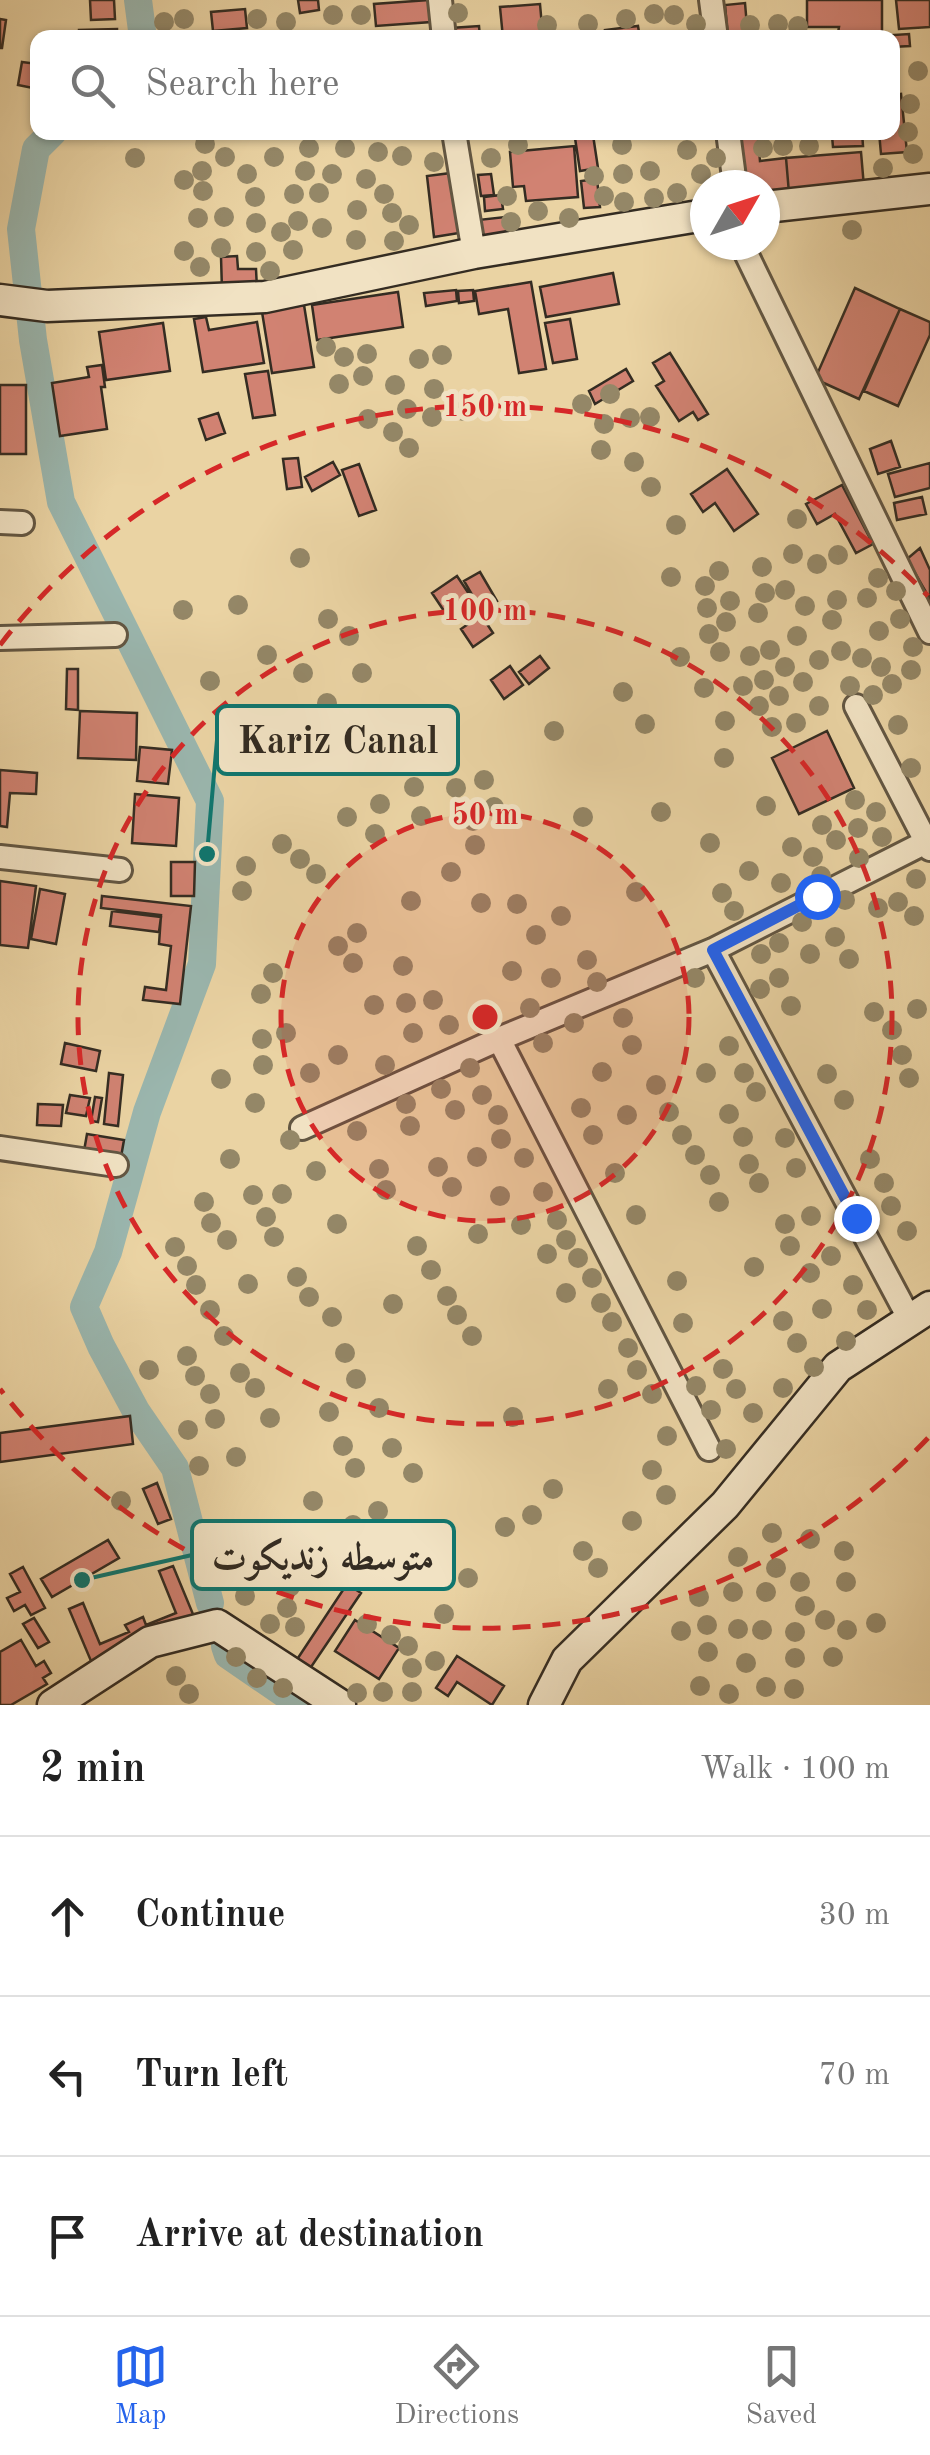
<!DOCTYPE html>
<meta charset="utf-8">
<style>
body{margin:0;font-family:"Old Standard TT",Amiri,serif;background:#f6f6f6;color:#222}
.compass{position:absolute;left:690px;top:170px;width:90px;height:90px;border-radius:50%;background:#fff;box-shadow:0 2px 8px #0004;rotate:51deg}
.stop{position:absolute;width:30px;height:30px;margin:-22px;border:8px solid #2563eb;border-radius:50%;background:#fff}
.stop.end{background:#2563eb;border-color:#fff;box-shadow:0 2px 10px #0008}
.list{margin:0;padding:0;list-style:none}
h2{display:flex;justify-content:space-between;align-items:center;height:130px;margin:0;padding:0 40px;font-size:42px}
h2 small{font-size:32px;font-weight:400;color:#767676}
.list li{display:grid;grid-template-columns:65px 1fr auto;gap:30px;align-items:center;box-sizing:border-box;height:160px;padding:0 40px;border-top:2px solid #e0e0e0}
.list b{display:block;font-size:38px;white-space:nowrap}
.list em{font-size:32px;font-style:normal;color:#767676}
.icon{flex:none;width:55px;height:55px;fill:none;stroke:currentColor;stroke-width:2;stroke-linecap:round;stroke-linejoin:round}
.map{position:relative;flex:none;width:930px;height:1705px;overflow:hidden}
.search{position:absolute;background:#fff;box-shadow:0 2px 8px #0004;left:30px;right:30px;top:30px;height:110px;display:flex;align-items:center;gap:25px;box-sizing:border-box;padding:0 35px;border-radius:20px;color:#767676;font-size:38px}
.sheet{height:610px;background:#fff}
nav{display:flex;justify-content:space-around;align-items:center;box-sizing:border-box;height:140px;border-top:2px solid #e0e0e0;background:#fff;font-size:28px;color:#767676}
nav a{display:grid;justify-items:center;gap:5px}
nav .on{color:#2563eb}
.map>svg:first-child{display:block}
</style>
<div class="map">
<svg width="930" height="1705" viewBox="0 0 930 1705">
<rect width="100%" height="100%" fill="#ead3a3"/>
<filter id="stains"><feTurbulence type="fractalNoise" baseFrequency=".002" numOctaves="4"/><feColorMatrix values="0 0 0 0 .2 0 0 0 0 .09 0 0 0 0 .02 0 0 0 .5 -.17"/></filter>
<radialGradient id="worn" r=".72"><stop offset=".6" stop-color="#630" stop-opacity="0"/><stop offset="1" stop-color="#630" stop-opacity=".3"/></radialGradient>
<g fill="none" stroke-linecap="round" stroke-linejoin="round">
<!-- canal -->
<path stroke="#9ab6ae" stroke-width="28" d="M138 0 143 38
M53 132 36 149 21 229 33 340 61 502 210 801 202 964 147 1112 108 1252 84 1307 101 1346 136 1411 175 1468 210 1603
M225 1646 228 1655 301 1705"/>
</g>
<!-- building -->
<path fill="#d18272" stroke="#342c22" stroke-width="2.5" d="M90 0H114L115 19 91 20Z
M298 0H318L319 10 300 13Z
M429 0 431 22 376 26 374 4Z
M807 0H882V33H838L839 27H807Z
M896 0H930V27L899 29Z
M745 3 748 38H728L725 5Z
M540 4 543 38H503L500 7Z
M245 9 247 28 213 31 211 12Z
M0 19 6 20 2 48H0Z
M479 26 480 38H452L451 28Z
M638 26 640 38H606L605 30Z
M117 29V38H79V30Z
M705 30 706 38H647Z
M603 31 604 38H582V32Z
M909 34 910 46 892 47V38L863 37Z
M22 62 38 64V89L18 85Z
M901 94 907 152 881 154 879 132H892V95Z
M823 132H862L863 146 833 147 832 136 824 137Z
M593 135 598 168 580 171 575 138Z
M758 137 760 161 786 158 789 193 765 194V185H743L739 139Z
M574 146 578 197 526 201 524 186 513 187 510 152Z
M861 152 864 187 789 193 786 158Z
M451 173 459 233 434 237 427 176Z
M491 174 494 195 481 196 478 175Z
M597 179 600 207 584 208 581 181Z
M501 195 503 209 485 211 484 197Z
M505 217 508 233 480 236 478 220Z
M237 256 238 269H256L257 289 222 290 221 257Z
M613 273 619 304 546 317 540 287Z
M531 282 546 369 519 373 508 309 479 314 475 291Z
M855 288 900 309 859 399 815 379Z
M456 290 457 301 426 306 424 293Z
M473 290 474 301 459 303 458 291Z
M398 292 403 327 317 340 312 305Z
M304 305 314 367 272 373 262 312Z
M900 309 930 322V335L898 406 864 391Z
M206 317 209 330 257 322 264 363 203 372 194 319Z
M570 319 577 359 553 363 545 323Z
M163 323 170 371 106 380 99 332Z
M670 353 708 414 698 420 693 412 679 421 656 386 664 381 653 363Z
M102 365 105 387H101L107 429 60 436 52 383 89 377 87 367Z
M626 369 633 381 595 404 589 391Z
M268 371 275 415 253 418 245 374Z
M0 385H26V454H0Z
M218 413 225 433 206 440 199 419Z
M891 441 900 467 878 474 870 449Z
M298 458 302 487 287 489 283 459Z
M333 462 340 475 312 491 305 477Z
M930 463V488L895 497 888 474Z
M359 464 376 510 359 516 342 470Z
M727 469 758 514 734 531 715 503 703 512 691 494Z
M842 485 873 544 856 553 835 514 817 524 806 504Z
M922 497 926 514 897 520 894 503Z
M920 548 930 570V599L907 559Z
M480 572 497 601 481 610 464 581Z
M457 576 471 597 446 614 432 593Z
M481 615 493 633 473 647 461 629Z
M540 656 549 668 529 684 519 672Z
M510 666 523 685 504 699 491 680Z
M67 669H78V710L66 709Z
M80 711 137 713 136 760 78 758Z
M827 731 854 788 799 814 772 758Z
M140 747 172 750 168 784 137 781Z
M0 770 37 773 36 794 10 793 7 827 0 826Z
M135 794 179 798 176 846 132 843Z
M171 862H195L194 896H171Z
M0 881 36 886 28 948 0 945Z
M40 889 65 894 56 944 31 939Z
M102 896 191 906 180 1004 143 1000 145 987 166 990 171 946 159 944 161 915 101 908Z
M112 911 161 917 159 932 110 926Z
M65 1043 100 1051 96 1071 61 1064Z
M109 1073 123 1075 118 1126 104 1124Z
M70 1095 90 1098 86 1116 66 1113Z
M95 1097 102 1098 98 1122 91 1121Z
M38 1104 63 1105 61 1126 37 1125Z
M87 1134 124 1140 121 1157 84 1151Z
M130 1416 133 1444 0 1462V1433Z
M157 1483 171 1519 158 1524 143 1489Z
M108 1540 119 1558 52 1597 41 1579Z
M173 1566 195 1619 91 1661 69 1609 83 1603 100 1644 129 1632 125 1625 143 1617 146 1625 176 1613 159 1571Z
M23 1567 45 1608 31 1615 25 1605 14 1611 7 1598 20 1592 10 1574Z
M347 1584 361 1593 309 1670 296 1661Z
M34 1618 49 1642 38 1648 23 1624Z
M355 1620 399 1648 379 1679 335 1651Z
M21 1640 36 1666 44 1661 51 1673 43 1678 47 1684 11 1705H0V1652Z
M457 1656 504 1686 492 1705 457 1682 448 1696 436 1688Z"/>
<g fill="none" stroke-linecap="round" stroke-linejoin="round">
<!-- street casing -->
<g stroke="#625642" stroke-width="28">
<path id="street" d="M440 0 444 38
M711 0 716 38
M454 132 474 253
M728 132 735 185
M742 245 930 632
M0 522 22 523
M0 638 115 635
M856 706 930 849
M0 857 120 870
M713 950 909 1318
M499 1039 709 1449
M302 1128 499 1039 713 950 930 840
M0 1148 116 1165"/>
</g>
<!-- secondary casing -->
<g stroke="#342c22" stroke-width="35">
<path id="secondary" d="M765 207 930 189
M0 300 47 306 265 297 474 253 705 215
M53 1705 150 1642 217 1625 340 1705
M544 1705 567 1660 725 1505 838 1367 930 1307"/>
</g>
<!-- street -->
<use href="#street" stroke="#f1e2c3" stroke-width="22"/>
<!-- secondary -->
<use href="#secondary" stroke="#f1e2c3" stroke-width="30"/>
</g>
<!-- trees -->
<g fill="#948767">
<circle cx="458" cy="13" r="10"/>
<circle cx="654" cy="14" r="10"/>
<circle cx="333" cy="15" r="10"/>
<circle cx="361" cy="15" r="10"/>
<circle cx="674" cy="15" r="10"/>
<circle cx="184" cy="19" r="10"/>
<circle cx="257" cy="19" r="10"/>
<circle cx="626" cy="19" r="10"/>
<circle cx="164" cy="22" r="10"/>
<circle cx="286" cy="22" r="10"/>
<circle cx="588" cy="24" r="10"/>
<circle cx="696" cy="24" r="10"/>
<circle cx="778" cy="24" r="10"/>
<circle cx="547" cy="25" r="10"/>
<circle cx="750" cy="25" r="10"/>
<circle cx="798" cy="26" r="10"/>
<circle cx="918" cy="71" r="10"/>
<circle cx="910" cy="104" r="10"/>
<circle cx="908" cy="132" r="10"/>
<circle cx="205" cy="144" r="10"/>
<circle cx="518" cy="145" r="10"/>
<circle cx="622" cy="145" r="10"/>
<circle cx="783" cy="146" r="10"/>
<circle cx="809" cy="146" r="10"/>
<circle cx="309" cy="148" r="10"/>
<circle cx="345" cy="148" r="10"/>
<circle cx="763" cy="148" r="10"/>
<circle cx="687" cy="150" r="10"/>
<circle cx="378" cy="152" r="10"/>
<circle cx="913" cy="154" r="10"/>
<circle cx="402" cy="156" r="10"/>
<circle cx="225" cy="157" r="10"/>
<circle cx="274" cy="157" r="10"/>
<circle cx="135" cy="158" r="10"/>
<circle cx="491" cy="158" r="10"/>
<circle cx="716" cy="158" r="10"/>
<circle cx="434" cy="162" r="10"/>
<circle cx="883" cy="168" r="10"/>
<circle cx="202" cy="171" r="10"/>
<circle cx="305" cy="171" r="10"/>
<circle cx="650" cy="171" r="10"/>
<circle cx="247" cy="174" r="10"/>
<circle cx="332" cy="174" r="10"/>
<circle cx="623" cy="174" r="10"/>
<circle cx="701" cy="174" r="10"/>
<circle cx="594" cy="176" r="10"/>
<circle cx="366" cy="179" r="10"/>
<circle cx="184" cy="180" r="10"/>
<circle cx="203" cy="191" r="10"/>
<circle cx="319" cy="193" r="10"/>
<circle cx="677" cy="193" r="10"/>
<circle cx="294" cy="194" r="10"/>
<circle cx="384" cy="194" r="10"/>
<circle cx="507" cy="196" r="10"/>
<circle cx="604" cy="196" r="10"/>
<circle cx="255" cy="197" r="10"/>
<circle cx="654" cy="198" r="10"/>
<circle cx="624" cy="202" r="10"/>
<circle cx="357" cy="210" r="10"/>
<circle cx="538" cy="211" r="10"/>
<circle cx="392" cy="213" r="10"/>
<circle cx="224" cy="217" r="10"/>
<circle cx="198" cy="218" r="10"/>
<circle cx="569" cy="218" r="10"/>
<circle cx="298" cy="221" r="10"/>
<circle cx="511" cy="222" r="10"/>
<circle cx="256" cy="223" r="10"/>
<circle cx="409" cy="225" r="10"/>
<circle cx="322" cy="228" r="10"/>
<circle cx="852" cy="230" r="10"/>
<circle cx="281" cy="232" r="10"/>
<circle cx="356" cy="240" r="10"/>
<circle cx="394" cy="241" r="10"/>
<circle cx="221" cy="248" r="10"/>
<circle cx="293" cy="250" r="10"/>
<circle cx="184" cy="251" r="10"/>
<circle cx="256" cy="252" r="10"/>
<circle cx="200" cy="267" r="10"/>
<circle cx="270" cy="271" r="10"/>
<circle cx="326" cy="347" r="10"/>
<circle cx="367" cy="354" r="10"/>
<circle cx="442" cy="355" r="10"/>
<circle cx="344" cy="357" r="10"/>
<circle cx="419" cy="359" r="10"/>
<circle cx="363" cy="376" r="10"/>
<circle cx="339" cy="384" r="10"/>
<circle cx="395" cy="385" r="10"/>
<circle cx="434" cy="389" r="10"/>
<circle cx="610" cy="394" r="10"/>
<circle cx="582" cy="404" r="10"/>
<circle cx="407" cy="409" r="10"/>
<circle cx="463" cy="411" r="10"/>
<circle cx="432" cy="417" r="10"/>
<circle cx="650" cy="417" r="10"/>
<circle cx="630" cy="418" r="10"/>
<circle cx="368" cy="419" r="10"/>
<circle cx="604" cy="424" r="10"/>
<circle cx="393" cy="432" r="10"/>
<circle cx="409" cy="448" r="10"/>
<circle cx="601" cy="450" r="10"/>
<circle cx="634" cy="462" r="10"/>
<circle cx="651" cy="487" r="10"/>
<circle cx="797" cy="519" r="10"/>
<circle cx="676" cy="525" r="10"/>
<circle cx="793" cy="554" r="10"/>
<circle cx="838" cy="555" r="10"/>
<circle cx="300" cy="558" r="10"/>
<circle cx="817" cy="564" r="10"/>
<circle cx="762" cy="567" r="10"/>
<circle cx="719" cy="571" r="10"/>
<circle cx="671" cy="577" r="10"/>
<circle cx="878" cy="578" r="10"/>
<circle cx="705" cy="586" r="10"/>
<circle cx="785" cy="590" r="10"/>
<circle cx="896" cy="591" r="10"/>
<circle cx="765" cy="593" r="10"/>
<circle cx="867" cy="598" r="10"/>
<circle cx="837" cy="600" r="10"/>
<circle cx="730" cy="601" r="10"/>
<circle cx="238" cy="605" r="10"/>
<circle cx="805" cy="606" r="10"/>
<circle cx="707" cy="608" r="10"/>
<circle cx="183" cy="610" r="10"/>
<circle cx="758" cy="613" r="10"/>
<circle cx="328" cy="619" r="10"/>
<circle cx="900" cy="619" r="10"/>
<circle cx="832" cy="620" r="10"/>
<circle cx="726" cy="622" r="10"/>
<circle cx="879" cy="631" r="10"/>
<circle cx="709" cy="634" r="10"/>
<circle cx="349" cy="636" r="10"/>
<circle cx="797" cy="636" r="10"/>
<circle cx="913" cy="647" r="10"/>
<circle cx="770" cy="650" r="10"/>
<circle cx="841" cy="651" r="10"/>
<circle cx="720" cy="652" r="10"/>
<circle cx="267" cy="655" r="10"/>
<circle cx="750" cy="656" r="10"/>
<circle cx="680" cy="657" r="10"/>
<circle cx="862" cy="658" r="10"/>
<circle cx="819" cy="660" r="10"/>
<circle cx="785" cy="667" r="10"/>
<circle cx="881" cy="667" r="10"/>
<circle cx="911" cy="670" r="10"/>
<circle cx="303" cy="673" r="10"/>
<circle cx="362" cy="673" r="10"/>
<circle cx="764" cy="680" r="10"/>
<circle cx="210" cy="681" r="10"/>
<circle cx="803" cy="682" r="10"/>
<circle cx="892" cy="684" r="10"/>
<circle cx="743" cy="686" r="10"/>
<circle cx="850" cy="686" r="10"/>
<circle cx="704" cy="688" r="10"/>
<circle cx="623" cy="692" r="10"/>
<circle cx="873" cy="695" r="10"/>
<circle cx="779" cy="696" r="10"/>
<circle cx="327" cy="703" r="10"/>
<circle cx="759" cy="706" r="10"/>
<circle cx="819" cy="706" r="10"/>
<circle cx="725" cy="721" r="10"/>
<circle cx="796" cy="723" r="10"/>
<circle cx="645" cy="724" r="10"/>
<circle cx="898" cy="725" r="10"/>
<circle cx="772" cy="727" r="10"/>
<circle cx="554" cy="731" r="10"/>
<circle cx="724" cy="758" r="10"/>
<circle cx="450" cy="762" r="10"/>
<circle cx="911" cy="768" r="10"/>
<circle cx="484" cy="780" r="10"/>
<circle cx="414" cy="787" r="10"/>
<circle cx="456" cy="788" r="10"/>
<circle cx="855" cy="800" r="10"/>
<circle cx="380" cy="804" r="10"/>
<circle cx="766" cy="806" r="10"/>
<circle cx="494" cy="807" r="10"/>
<circle cx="661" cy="812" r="10"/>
<circle cx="876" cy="812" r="10"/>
<circle cx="421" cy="816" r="10"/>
<circle cx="347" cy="817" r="10"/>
<circle cx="583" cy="817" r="10"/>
<circle cx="473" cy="821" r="10"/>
<circle cx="822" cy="825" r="10"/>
<circle cx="858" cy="828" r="10"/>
<circle cx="375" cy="834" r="10"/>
<circle cx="882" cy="837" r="10"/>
<circle cx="836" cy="840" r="10"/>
<circle cx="710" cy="843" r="10"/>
<circle cx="282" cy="844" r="10"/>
<circle cx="475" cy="845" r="10"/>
<circle cx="792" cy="847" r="10"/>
<circle cx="813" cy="857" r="10"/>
<circle cx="859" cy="858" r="10"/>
<circle cx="300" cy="859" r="10"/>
<circle cx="246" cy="866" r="10"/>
<circle cx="749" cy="871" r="10"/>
<circle cx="451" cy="872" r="10"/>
<circle cx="316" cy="874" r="10"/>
<circle cx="821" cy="876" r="10"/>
<circle cx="916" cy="879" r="10"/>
<circle cx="781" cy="883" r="10"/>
<circle cx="242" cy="891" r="10"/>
<circle cx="636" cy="892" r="10"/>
<circle cx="722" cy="893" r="10"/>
<circle cx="845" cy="900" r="10"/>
<circle cx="411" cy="901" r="10"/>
<circle cx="898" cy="902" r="10"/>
<circle cx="481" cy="903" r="10"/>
<circle cx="517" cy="904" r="10"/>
<circle cx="878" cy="908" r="10"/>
<circle cx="734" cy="911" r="10"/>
<circle cx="561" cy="916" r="10"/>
<circle cx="914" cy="916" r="10"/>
<circle cx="802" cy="922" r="10"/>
<circle cx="357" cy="933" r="10"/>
<circle cx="536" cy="935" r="10"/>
<circle cx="835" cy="937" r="10"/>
<circle cx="779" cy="943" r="10"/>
<circle cx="338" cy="946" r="10"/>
<circle cx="761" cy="954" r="10"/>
<circle cx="810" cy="954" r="10"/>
<circle cx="849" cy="959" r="10"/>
<circle cx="587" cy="960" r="10"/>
<circle cx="353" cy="963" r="10"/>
<circle cx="403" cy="966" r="10"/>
<circle cx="512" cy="971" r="10"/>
<circle cx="273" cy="973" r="10"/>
<circle cx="551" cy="978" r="10"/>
<circle cx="695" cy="978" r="10"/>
<circle cx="779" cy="978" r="10"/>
<circle cx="597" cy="982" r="10"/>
<circle cx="760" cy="989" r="10"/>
<circle cx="261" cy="994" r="10"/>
<circle cx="433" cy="1000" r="10"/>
<circle cx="406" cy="1003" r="10"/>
<circle cx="374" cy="1005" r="10"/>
<circle cx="791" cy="1006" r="10"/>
<circle cx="530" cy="1008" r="10"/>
<circle cx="917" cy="1009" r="10"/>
<circle cx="874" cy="1012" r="10"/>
<circle cx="623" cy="1018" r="10"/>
<circle cx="574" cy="1023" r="10"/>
<circle cx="449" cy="1025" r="10"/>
<circle cx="892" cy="1030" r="10"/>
<circle cx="286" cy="1033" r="10"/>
<circle cx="413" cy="1033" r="10"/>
<circle cx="262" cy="1039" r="10"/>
<circle cx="543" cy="1043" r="10"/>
<circle cx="632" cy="1045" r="10"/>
<circle cx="729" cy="1046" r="10"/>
<circle cx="338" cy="1055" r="10"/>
<circle cx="902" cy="1055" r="10"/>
<circle cx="263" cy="1065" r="10"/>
<circle cx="385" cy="1065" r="10"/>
<circle cx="470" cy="1068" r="10"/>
<circle cx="602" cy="1072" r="10"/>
<circle cx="310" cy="1073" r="10"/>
<circle cx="706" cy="1073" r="10"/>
<circle cx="744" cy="1073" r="10"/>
<circle cx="827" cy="1074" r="10"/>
<circle cx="909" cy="1078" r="10"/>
<circle cx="221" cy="1079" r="10"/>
<circle cx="656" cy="1085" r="10"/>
<circle cx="441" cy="1089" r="10"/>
<circle cx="756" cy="1092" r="10"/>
<circle cx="482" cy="1095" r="10"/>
<circle cx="844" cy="1100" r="10"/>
<circle cx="255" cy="1103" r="10"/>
<circle cx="406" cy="1104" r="10"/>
<circle cx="581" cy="1108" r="10"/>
<circle cx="455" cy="1110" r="10"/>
<circle cx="669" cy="1112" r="10"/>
<circle cx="729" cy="1114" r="10"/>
<circle cx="498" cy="1115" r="10"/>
<circle cx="627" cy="1115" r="10"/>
<circle cx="410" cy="1126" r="10"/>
<circle cx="357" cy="1131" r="10"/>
<circle cx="593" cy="1135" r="10"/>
<circle cx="682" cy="1135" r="10"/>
<circle cx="743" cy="1137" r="10"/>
<circle cx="785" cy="1138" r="10"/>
<circle cx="501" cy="1139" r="10"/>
<circle cx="290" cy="1140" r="10"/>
<circle cx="695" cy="1155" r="10"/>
<circle cx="477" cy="1157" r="10"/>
<circle cx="524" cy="1158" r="10"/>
<circle cx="230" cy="1159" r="10"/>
<circle cx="870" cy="1159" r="10"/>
<circle cx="749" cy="1164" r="10"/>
<circle cx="438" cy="1167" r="10"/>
<circle cx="796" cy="1168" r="10"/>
<circle cx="379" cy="1169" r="10"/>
<circle cx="316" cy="1171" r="10"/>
<circle cx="615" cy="1173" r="10"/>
<circle cx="710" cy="1175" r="10"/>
<circle cx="759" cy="1183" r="10"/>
<circle cx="884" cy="1183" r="10"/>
<circle cx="452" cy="1187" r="10"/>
<circle cx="386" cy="1190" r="10"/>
<circle cx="543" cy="1192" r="10"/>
<circle cx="282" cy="1194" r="10"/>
<circle cx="253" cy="1195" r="10"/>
<circle cx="500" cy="1196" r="10"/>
<circle cx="204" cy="1202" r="10"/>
<circle cx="719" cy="1202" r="10"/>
<circle cx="891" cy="1206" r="10"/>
<circle cx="636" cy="1215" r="10"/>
<circle cx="811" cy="1216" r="10"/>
<circle cx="266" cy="1217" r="10"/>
<circle cx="557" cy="1220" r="10"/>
<circle cx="211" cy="1223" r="10"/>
<circle cx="337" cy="1224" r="10"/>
<circle cx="785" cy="1224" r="10"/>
<circle cx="521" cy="1225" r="10"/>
<circle cx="907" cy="1231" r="10"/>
<circle cx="478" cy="1234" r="10"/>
<circle cx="274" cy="1237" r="10"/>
<circle cx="227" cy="1240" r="10"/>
<circle cx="566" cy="1240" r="10"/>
<circle cx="417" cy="1246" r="10"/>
<circle cx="790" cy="1246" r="10"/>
<circle cx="175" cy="1247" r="10"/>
<circle cx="547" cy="1254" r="10"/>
<circle cx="831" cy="1256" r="10"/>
<circle cx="578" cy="1258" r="10"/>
<circle cx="187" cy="1266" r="10"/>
<circle cx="754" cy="1267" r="10"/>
<circle cx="431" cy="1270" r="10"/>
<circle cx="810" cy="1273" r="10"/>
<circle cx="297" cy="1277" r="10"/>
<circle cx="592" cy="1278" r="10"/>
<circle cx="677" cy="1281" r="10"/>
<circle cx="248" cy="1284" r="10"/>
<circle cx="196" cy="1285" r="10"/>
<circle cx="853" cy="1285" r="10"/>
<circle cx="566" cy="1293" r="10"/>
<circle cx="447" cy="1296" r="10"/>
<circle cx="309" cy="1297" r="10"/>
<circle cx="601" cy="1303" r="10"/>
<circle cx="393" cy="1304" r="10"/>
<circle cx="822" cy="1309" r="10"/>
<circle cx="210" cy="1310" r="10"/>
<circle cx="867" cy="1310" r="10"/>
<circle cx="457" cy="1315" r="10"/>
<circle cx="332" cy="1317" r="10"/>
<circle cx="783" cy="1321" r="10"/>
<circle cx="612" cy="1322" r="10"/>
<circle cx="683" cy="1323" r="10"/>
<circle cx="224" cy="1336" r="10"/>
<circle cx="472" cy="1336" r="10"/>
<circle cx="846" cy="1341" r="10"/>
<circle cx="797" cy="1343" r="10"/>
<circle cx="628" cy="1348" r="10"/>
<circle cx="345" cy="1353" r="10"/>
<circle cx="187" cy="1356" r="10"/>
<circle cx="814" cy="1367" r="10"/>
<circle cx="723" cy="1369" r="10"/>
<circle cx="149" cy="1370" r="10"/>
<circle cx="637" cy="1370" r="10"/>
<circle cx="240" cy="1373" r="10"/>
<circle cx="195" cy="1376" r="10"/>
<circle cx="356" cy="1379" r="10"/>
<circle cx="696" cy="1386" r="10"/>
<circle cx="255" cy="1388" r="10"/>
<circle cx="783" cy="1388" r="10"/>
<circle cx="608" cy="1389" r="10"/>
<circle cx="736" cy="1389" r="10"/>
<circle cx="210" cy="1394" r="10"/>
<circle cx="652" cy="1394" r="10"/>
<circle cx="379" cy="1408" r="10"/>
<circle cx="711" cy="1410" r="10"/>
<circle cx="329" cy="1412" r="10"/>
<circle cx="753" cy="1413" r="10"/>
<circle cx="513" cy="1417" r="10"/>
<circle cx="270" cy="1418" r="10"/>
<circle cx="215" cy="1419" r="10"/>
<circle cx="188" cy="1430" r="10"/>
<circle cx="667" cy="1436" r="10"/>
<circle cx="343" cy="1446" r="10"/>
<circle cx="392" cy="1448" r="10"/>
<circle cx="726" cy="1449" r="10"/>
<circle cx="236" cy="1457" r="10"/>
<circle cx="199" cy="1466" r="10"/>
<circle cx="355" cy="1468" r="10"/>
<circle cx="652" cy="1470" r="10"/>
<circle cx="413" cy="1473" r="10"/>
<circle cx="553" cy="1489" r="10"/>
<circle cx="666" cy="1495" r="10"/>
<circle cx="121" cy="1501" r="10"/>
<circle cx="313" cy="1501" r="10"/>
<circle cx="378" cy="1511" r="10"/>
<circle cx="532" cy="1515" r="10"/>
<circle cx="632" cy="1521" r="10"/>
<circle cx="353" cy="1525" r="10"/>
<circle cx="505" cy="1527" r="10"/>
<circle cx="772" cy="1533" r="10"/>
<circle cx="810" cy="1539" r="10"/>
<circle cx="583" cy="1551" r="10"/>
<circle cx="844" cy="1551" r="10"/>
<circle cx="738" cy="1557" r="10"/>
<circle cx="598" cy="1568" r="10"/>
<circle cx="776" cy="1568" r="10"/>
<circle cx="468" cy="1578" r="10"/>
<circle cx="800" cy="1582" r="10"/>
<circle cx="846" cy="1582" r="10"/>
<circle cx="290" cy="1587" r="10"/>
<circle cx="733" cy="1592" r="10"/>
<circle cx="766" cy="1592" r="10"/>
<circle cx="245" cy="1596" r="10"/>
<circle cx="699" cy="1597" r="10"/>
<circle cx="805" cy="1606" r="10"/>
<circle cx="287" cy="1608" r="10"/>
<circle cx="444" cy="1614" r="10"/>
<circle cx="825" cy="1620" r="10"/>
<circle cx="876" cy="1623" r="10"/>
<circle cx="270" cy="1624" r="10"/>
<circle cx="367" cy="1624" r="10"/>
<circle cx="707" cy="1625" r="10"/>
<circle cx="295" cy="1627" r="10"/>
<circle cx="738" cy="1629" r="10"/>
<circle cx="762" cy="1630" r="10"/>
<circle cx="847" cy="1630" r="10"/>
<circle cx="681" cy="1631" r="10"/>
<circle cx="795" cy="1632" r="10"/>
<circle cx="391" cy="1635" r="10"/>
<circle cx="408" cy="1646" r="10"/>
<circle cx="708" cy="1652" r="10"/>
<circle cx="236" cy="1657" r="10"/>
<circle cx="833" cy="1657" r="10"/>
<circle cx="795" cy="1658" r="10"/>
<circle cx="435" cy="1661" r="10"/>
<circle cx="746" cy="1663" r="10"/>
<circle cx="412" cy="1668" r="10"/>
<circle cx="176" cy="1676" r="10"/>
<circle cx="257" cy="1678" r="10"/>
<circle cx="700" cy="1686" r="10"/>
<circle cx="766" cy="1687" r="10"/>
<circle cx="283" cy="1688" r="10"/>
<circle cx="794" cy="1689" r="10"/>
<circle cx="383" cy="1692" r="10"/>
<circle cx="412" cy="1692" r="10"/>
<circle cx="357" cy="1693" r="10"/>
<circle cx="189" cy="1694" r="10"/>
<circle cx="729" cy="1694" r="10"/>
</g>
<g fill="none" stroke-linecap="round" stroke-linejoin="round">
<!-- route -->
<path stroke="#2563eb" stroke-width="12" d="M817 896 713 950 856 1218"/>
</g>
<!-- distance rings -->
<circle cx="485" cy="1017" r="204" fill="#d62828" fill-opacity=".12"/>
<g fill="none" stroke="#d62828" stroke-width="5" stroke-dasharray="18 12">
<circle cx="485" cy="1017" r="204"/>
<circle cx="485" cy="1017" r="407"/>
<path d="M928 1438A611 611 0 0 1 0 1389M0 645A611 611 0 0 1 928 596"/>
</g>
<circle cx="485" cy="1017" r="15" fill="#d62828" stroke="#f1e2c3" stroke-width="5"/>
<g font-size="30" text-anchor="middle" font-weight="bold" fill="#d62828" stroke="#f1e2c3" stroke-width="10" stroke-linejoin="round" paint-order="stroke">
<text x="485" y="416">150 m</text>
<text x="485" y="620">100 m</text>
<text x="485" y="824">50 m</text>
</g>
<!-- callouts -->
<path fill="none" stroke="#0f766e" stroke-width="4" d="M207 854L217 740M82 1580L192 1555"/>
<g fill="#0f766e" stroke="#f1e2c3" stroke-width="4">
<circle cx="207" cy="854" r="10"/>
<circle cx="82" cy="1580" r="10"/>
</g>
<g fill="#f1e2c3" stroke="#0f766e" stroke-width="4">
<rect x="217" y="706" width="241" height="68" rx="10"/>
<rect x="192" y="1521" width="262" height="68" rx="10"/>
</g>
<g font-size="38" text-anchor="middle" font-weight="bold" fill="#342c22">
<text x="338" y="753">Kariz Canal</text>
<text x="323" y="1569">متوسطه زندیکوت</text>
</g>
<rect width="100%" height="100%" filter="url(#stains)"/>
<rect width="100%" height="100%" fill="url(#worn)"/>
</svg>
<svg class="compass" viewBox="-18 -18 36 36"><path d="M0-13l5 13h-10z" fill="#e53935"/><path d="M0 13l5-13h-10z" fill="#767676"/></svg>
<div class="stop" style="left:817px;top:896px"></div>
<div class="stop end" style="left:856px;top:1218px"></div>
<div class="search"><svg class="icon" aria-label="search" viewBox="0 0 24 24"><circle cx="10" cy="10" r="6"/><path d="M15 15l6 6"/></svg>Search here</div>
</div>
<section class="sheet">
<h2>2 min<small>Walk · 100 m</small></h2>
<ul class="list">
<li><svg class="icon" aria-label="ahead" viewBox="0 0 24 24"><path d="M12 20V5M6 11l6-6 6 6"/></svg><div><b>Continue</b></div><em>30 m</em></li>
<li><svg class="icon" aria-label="left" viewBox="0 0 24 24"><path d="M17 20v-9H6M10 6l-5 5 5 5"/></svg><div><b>Turn left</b></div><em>70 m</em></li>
<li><svg class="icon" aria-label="arrive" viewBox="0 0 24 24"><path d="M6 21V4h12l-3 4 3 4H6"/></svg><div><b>Arrive at destination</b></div></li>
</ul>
</section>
<nav>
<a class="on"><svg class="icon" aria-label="map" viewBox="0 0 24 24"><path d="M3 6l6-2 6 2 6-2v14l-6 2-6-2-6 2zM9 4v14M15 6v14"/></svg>Map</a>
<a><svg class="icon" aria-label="directions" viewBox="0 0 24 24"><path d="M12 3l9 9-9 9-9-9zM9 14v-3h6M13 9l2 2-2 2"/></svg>Directions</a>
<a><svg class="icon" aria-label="saved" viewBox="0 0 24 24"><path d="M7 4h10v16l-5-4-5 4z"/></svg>Saved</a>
</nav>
